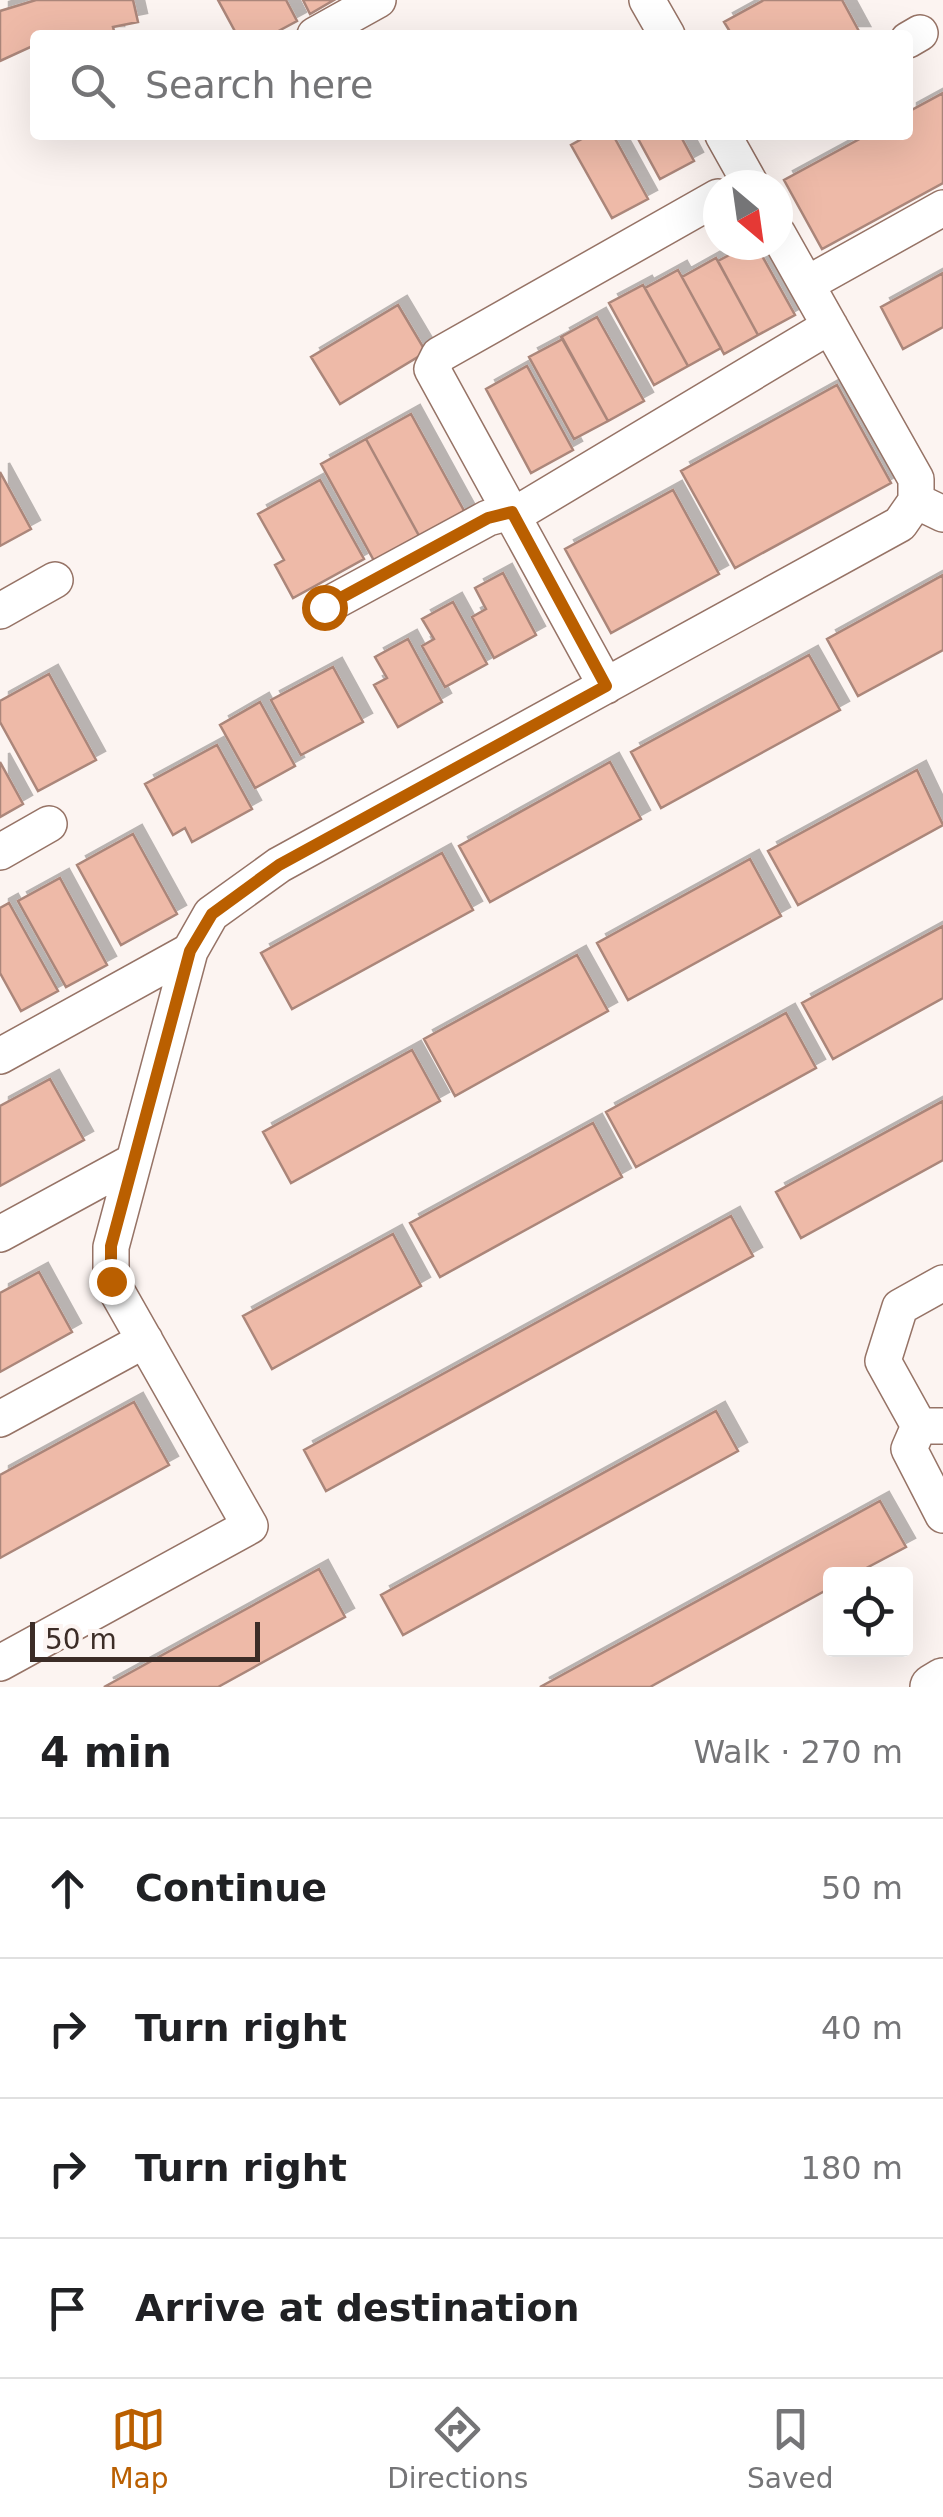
<!DOCTYPE html>
<meta charset="utf-8">
<style>
body{margin:0;font-family:"DejaVu Sans",sans-serif;background:#f6f6f6;color:#202124}
.controls{position:absolute;right:30px;bottom:30px;display:grid;overflow:hidden;border-radius:10px;box-shadow:0 10px 40px #0002}
.controls button{width:90px;height:90px;display:grid;place-items:center;padding:0;border:0;border-bottom:2px solid #e0e0e0;background:#fff;color:#202124;font:50px sans-serif}
.compass{position:absolute;left:703px;top:170px;width:90px;height:90px;border-radius:50%;background:#fff;box-shadow:0 10px 40px #0002;rotate:151deg}
.scale{position:absolute;left:30px;bottom:25px;width:230px;box-sizing:border-box;padding-left:10px;border:5px solid #3c2d27;border-top:0;font-size:28px;line-height:35px;white-space:nowrap;color:#3c2d27;-webkit-text-stroke:8px #fcf4f1;paint-order:stroke}
.stop{position:absolute;width:30px;height:30px;margin:-22px;border:8px solid #ba5f00;border-radius:50%;background:#fff}
.stop.end{background:#ba5f00;border-color:#fff;box-shadow:0 2px 10px #0008}
.list{margin:0;padding:0;list-style:none}
h2{display:flex;justify-content:space-between;align-items:center;height:130px;margin:0;padding:0 40px;font-size:42px}
h2 small{font-size:32px;font-weight:400;color:#757577}
.list li{display:grid;grid-template-columns:65px 1fr auto;gap:30px;align-items:center;box-sizing:border-box;height:140px;padding:0 40px;border-top:2px solid #e0e0e0}
.list b{display:block;font-size:38px;white-space:nowrap}
.list em{font-size:32px;font-style:normal;color:#757577}
.icon{flex:none;width:55px;height:55px;fill:none;stroke:currentColor;stroke-width:2;stroke-linecap:round;stroke-linejoin:round}
.map{position:relative;flex:none;width:943px;height:1687px;overflow:hidden}
.search{position:absolute;background:#fff;box-shadow:0 10px 40px #0002;left:30px;right:30px;top:30px;height:110px;display:flex;align-items:center;gap:25px;box-sizing:border-box;padding:0 35px;border-radius:10px;color:#757577;font-size:38px}
.sheet{height:690px;background:#fff}
nav{display:flex;justify-content:space-around;align-items:center;box-sizing:border-box;height:140px;border-top:2px solid #e0e0e0;background:#fff;font-size:28px;color:#757577}
nav a{display:grid;justify-items:center;gap:5px}
nav .on{color:#ba5f00}
.map>svg:first-child{display:block}
</style>
<div class="map">
<svg width="943" height="1687" viewBox="0 0 943 1687">
<defs>
<filter id="shadow"><feDropShadow dx="9" dy="-9" stdDeviation="0" flood-color="#0004"/></filter>
</defs>
<rect width="100%" height="100%" fill="#fcf4f1"/>
<!-- building -->
<path fill="#eebaa8" stroke="#ab867a" stroke-width="2.5" filter="url(#shadow)" d="M36 0H133L138 22 113 27 115 35H35V45L0 61V11Z
M218 0H286L297 21 271 35H237Z
M303 0H334L310 14Z
M764 0H842L861 35H732L724 22Z
M943 93V183L822 249 784 180 867 135H908V112Z
M589 135H613L648 199 612 218 571 145Z
M636 135H680L694 161 660 179Z
M748 245H756L795 315 758 335 718 261Z
M716 258 758 335 724 354 682 277Z
M678 270 721 348 688 366 645 288Z
M943 273V327L903 349 881 307Z
M643 285 688 366 654 385 609 303Z
M398 305 426 352 340 404 311 357Z
M597 317 644 401 608 421 561 337Z
M563 339 608 421 574 439 529 357Z
M527 366 573 450 531 473 486 389Z
M837 385 891 483 735 568 681 471Z
M411 414 468 518 423 543 366 439Z
M366 439 423 543 378 568 321 464Z
M0 472 31 529 0 546Z
M320 480 364 559 293 598 275 565 284 560 258 514Z
M673 490 719 574 611 633 565 549Z
M503 573 536 635 494 658 472 617 486 609 475 588Z
M943 575V650L858 696 827 639Z
M453 602 487 664 445 687 422 646 434 639 422 619Z
M408 639 442 702 398 727 374 685 387 678 375 657Z
M809 655 840 710 661 808 631 752Z
M333 667 363 722 301 755 271 700Z
M49 674 96 760 38 791 0 722V701Z
M260 702 295 766 255 788 220 725Z
M217 745 252 809 192 842 185 828 173 835 145 784Z
M0 762 23 804 0 817Z
M610 762 641 819 490 902 459 846Z
M917 770 943 825 798 905 768 851Z
M133 834 177 914 121 945 77 865Z
M442 853 473 910 292 1009 261 953Z
M750 859 781 916 628 1000 597 943Z
M60 878 107 965 66 987 18 901Z
M9 903 58 991 21 1011 0 973V908Z
M943 926V998L833 1059 802 1003Z
M577 955 608 1011 455 1096 424 1039Z
M786 1013 816 1068 636 1167 606 1112Z
M412 1050 440 1101 291 1183 263 1132Z
M50 1079 84 1140 0 1186V1106Z
M943 1101V1160L801 1238 776 1192Z
M593 1123 622 1177 440 1277 410 1223Z
M731 1216 753 1256 326 1491 304 1450Z
M393 1234 421 1286 272 1369 243 1316Z
M39 1272 72 1332 0 1372V1293Z
M134 1402 169 1465 0 1558V1475Z
M716 1411 738 1451 403 1635 381 1595Z
M880 1501 906 1547 855 1574H830V1588L650 1687H540Z
M319 1569 345 1617 218 1687H104Z"/>
<g fill="none" stroke-linecap="round" stroke-linejoin="round">
<!-- minor casing -->
<g stroke="#967366" stroke-width="38">
<path id="minor" d="M647 0 667 35
M315 35 378 0
M908 40 920 33
M723 135 751 185
M807 284 943 208
M916 501 943 514
M324 607 488 518 526 508 830 326
M0 611 55 580
M606 686 432 369 439 355 718 197
M0 852 49 824
M0 1056 190 951
M0 1234 134 1161
M0 1419 145 1340
M919 1426 883 1361 900 1307 943 1283
M942 1426H919L909 1449 943 1515
M0 1663 250 1526 111 1281V1247L190 951 211 914 279 865 900 524 916 501V479L778 234"/>
</g>
<!-- major casing -->
<g stroke="#967366" stroke-width="48">
<path id="major" d="M933 1687 943 1681"/>
</g>
<!-- minor -->
<use href="#minor" stroke="#fff" stroke-width="35"/>
<!-- major -->
<use href="#major" stroke="#fff" stroke-width="45"/>
</g>
<g fill="none" stroke-linecap="round" stroke-linejoin="round">
<!-- route -->
<path stroke="#ba5f00" stroke-width="12" d="M111 1281V1246L190 951 212 914 279 865 606 686 512 512 488 518 324 607"/>
</g>
</svg>
<div class="controls">
<button><svg class="icon" aria-label="locate" viewBox="0 0 24 24"><circle cx="12" cy="12" r="6"/><path d="M12 2v4M12 18v4M2 12h4M18 12h4"/></svg></button>
</div>
<svg class="compass" viewBox="-18 -18 36 36"><path d="M0-13l5 13h-10z" fill="#e53935"/><path d="M0 13l5-13h-10z" fill="#757577"/></svg>
<div class="scale">50 m</div>
<div class="stop" style="left:324px;top:607px"></div>
<div class="stop end" style="left:111px;top:1281px"></div>
<div class="search"><svg class="icon" aria-label="search" viewBox="0 0 24 24"><circle cx="10" cy="10" r="6"/><path d="M15 15l6 6"/></svg>Search here</div>
</div>
<section class="sheet">
<h2>4 min<small>Walk · 270 m</small></h2>
<ul class="list">
<li><svg class="icon" aria-label="ahead" viewBox="0 0 24 24"><path d="M12 20V5M6 11l6-6 6 6"/></svg><div><b>Continue</b></div><em>50 m</em></li>
<li><svg class="icon" aria-label="right" viewBox="0 0 24 24"><path d="M7 20v-9h11M14 6l5 5-5 5"/></svg><div><b>Turn right</b></div><em>40 m</em></li>
<li><svg class="icon" aria-label="right" viewBox="0 0 24 24"><path d="M7 20v-9h11M14 6l5 5-5 5"/></svg><div><b>Turn right</b></div><em>180 m</em></li>
<li><svg class="icon" aria-label="arrive" viewBox="0 0 24 24"><path d="M6 21V4h12l-3 4 3 4H6"/></svg><div><b>Arrive at destination</b></div></li>
</ul>
</section>
<nav>
<a class="on"><svg class="icon" aria-label="map" viewBox="0 0 24 24"><path d="M3 6l6-2 6 2 6-2v14l-6 2-6-2-6 2zM9 4v14M15 6v14"/></svg>Map</a>
<a><svg class="icon" aria-label="directions" viewBox="0 0 24 24"><path d="M12 3l9 9-9 9-9-9zM9 14v-3h6M13 9l2 2-2 2"/></svg>Directions</a>
<a><svg class="icon" aria-label="saved" viewBox="0 0 24 24"><path d="M7 4h10v16l-5-4-5 4z"/></svg>Saved</a>
</nav>
